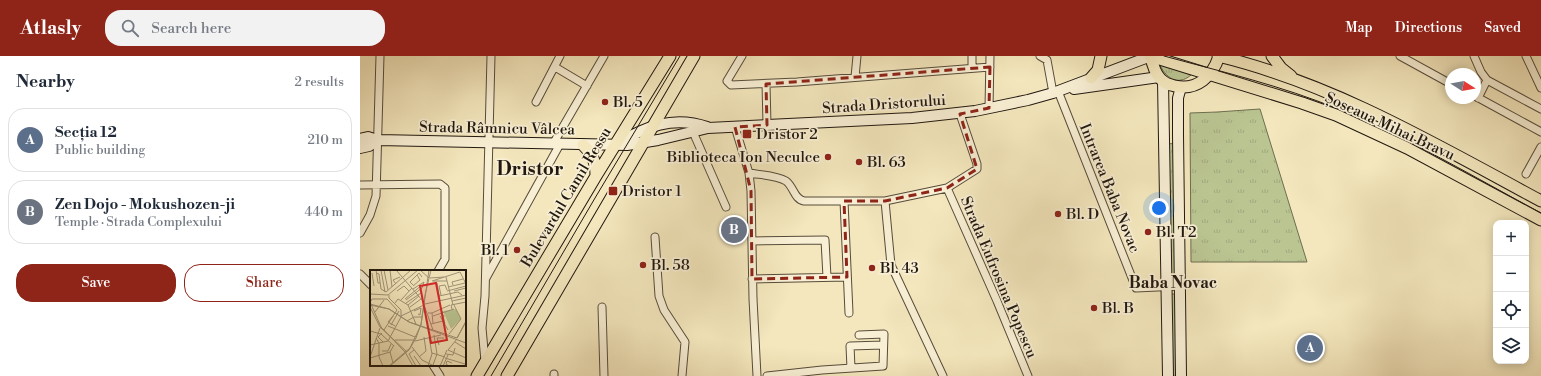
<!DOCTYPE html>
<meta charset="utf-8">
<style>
body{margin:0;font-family:"Libre Bodoni",serif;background:#f2f2f3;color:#1f2937}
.controls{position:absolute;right:12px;bottom:12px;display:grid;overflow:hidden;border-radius:8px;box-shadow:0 2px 10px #0003}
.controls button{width:36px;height:36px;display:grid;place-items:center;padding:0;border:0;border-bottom:1px solid #e0e1e3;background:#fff;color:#1f2937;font:20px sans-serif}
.compass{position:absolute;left:1085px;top:12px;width:36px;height:36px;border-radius:50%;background:#fff;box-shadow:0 2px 10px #0003;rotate:101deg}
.you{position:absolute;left:799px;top:152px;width:14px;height:14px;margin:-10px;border:3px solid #fff;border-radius:50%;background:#1a73e8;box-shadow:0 0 0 6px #1a73e833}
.badge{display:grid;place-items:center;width:26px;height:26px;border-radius:50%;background:#8f2418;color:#fff;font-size:13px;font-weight:700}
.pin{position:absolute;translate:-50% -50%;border:2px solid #fff;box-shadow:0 1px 4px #0006}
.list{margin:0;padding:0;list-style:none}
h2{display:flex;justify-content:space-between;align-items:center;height:52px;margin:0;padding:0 16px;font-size:17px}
h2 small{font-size:13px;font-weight:400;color:#747a83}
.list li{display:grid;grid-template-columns:26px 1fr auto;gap:12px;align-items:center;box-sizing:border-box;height:64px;margin:0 8px 8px;padding:0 8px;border:1px solid #e0e1e3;border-radius:16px}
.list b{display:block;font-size:15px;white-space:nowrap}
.list p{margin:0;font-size:13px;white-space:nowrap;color:#747a83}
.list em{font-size:13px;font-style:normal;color:#747a83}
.actions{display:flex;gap:8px;padding:12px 16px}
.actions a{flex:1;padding:9px 0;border:1px solid #8f2418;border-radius:16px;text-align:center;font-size:14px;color:#8f2418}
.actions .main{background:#8f2418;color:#fff}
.icon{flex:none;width:22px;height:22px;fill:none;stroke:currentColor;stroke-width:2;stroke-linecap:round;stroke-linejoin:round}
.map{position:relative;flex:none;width:1181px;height:320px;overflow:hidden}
header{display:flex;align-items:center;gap:24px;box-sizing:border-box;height:56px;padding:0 20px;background:#8f2418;color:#fff}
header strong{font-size:19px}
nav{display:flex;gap:22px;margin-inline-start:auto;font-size:14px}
.search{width:280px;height:36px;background:#f2f2f3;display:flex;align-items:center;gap:10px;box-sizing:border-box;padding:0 14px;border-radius:16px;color:#747a83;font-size:15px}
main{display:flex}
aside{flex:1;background:#fff}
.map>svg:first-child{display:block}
</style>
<header>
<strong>Atlasly</strong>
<div class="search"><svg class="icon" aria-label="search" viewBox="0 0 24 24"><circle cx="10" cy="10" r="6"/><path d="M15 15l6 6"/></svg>Search here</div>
<nav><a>Map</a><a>Directions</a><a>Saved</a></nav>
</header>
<main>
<aside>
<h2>Nearby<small>2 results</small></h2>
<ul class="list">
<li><span class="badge" style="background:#5c6f8a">A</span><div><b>Secția 12</b><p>Public building</p></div><em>210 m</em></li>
<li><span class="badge" style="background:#6b7280">B</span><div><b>Zen Dojo - Mokushozen-ji</b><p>Temple · Strada Complexului</p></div><em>440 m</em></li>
</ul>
<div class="actions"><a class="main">Save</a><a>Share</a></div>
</aside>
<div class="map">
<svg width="1181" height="320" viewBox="0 0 1181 320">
<defs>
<pattern id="grass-tufts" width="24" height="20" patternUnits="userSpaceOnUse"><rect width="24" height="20" fill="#bac592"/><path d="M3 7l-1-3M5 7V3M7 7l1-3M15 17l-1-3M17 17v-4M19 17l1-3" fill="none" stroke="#a0a87d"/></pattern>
</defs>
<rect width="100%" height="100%" fill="#f4e7bd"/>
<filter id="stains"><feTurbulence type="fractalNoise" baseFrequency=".005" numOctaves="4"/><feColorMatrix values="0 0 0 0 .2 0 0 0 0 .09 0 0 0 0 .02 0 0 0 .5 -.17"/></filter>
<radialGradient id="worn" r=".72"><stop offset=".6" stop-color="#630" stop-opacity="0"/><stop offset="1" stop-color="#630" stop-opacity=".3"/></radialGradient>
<!-- grass -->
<path fill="url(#grass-tufts)" stroke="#6e6e51" d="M799 7 831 19C817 31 805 21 799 7Z
M900 53 947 206H831L830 57 857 56Z
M808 86 811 88 814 86 815 222H813L810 224Z
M811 238H816L818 320H812Z"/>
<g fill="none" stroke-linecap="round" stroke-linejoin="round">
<!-- street casing -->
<g stroke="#564c3b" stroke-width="9">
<path id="street" d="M382 0 367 25 371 29 437 26 630 11
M612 0V11
M680 0 687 4 693 37
M1040 0 1091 28
M1114 0 1121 16 1127 24 1181 53
M1166 0 1181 32
M195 11 227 30
M495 21 497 0
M406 28 407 69
M698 35 776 232 820 230
M1115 40 1181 76
M1118 42 1127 24
M176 46 200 0
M629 52 630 0
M375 71 389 117 391 135 393 243 397 320
M333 76 366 151
M193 88 244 0
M389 117C400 119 416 119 426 125 434 131 434 143 444 145H525L587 132 617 113V108L600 58
M1166 118 1181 91
M0 129 80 128 85 132V203L78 215
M587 132 637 245 668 320
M484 145 489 257
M525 145 531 209 583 320
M0 177 10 159 16 140 20 0
M295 181 299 240 304 254 325 286 322 320
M392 185 465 184 467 221
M0 218 11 229
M126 222 200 88
M392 223 487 221
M242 251 244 320
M125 305 122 272 125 240 131 0
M73 309 80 320
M491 312 490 290 523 289
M194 318V320
M407 320 462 314 523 310 524 278 499 279"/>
</g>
<!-- secondary casing -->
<g stroke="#211810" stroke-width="12">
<path id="secondary" d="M803 25 808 320
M714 33 799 21
M0 83 8 81 18 84 267 89 298 84 348 72 552 62 615 55 668 44 693 37 791 0
M256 88C285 71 313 59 347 71
M0 92 9 90 18 84
M821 320 818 79V42L821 31"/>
</g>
<!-- primary casing -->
<g stroke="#211810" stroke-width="13">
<path id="primary" d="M790 0 942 47 976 59 1047 92 1181 164
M791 0C792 8 796 20 803 25 806 28 811 29 815 30 837 35 853 20 859 0
M858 0C974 28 1077 89 1181 145
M912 0 921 12 931 20
M731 22 738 14 741 0
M223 89C233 99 236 106 236 120
M117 320 236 120 310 0
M147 320 334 0"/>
</g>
<!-- street -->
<use href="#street" stroke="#f8efd4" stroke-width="7"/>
<!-- secondary -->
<use href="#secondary" stroke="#f8efd4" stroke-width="10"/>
<!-- primary -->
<use href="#primary" stroke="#f4e7bd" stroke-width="11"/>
<!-- tram -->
<path stroke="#211810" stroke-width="1" d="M804 0C863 16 922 30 978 53 1049 82 1114 121 1181 157
M131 320 235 142 320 0"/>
</g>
<!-- marked area -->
<path fill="none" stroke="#8f2418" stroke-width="3" stroke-dasharray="8 5" stroke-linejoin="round" d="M630 11 629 52 600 58 617 113 587 132 525 145H484L487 221 392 223 391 135 375 71 407 69 406 28Z"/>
<!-- markers -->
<g fill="#8f2418" stroke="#f8efd4" stroke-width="1.5">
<circle cx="245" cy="46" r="4"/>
<rect x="382" y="73" width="10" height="10" rx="2"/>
<circle cx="468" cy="101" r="4"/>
<circle cx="499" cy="106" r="4"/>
<rect x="248" y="130" width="10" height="10" rx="2"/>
<circle cx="698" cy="158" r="4"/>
<circle cx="788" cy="176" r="4"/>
<circle cx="157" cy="194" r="4"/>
<circle cx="283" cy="209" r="4"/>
<circle cx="512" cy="212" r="4"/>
<circle cx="734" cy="252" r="4"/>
</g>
<g text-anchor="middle" stroke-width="3.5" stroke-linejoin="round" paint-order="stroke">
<!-- poi labels -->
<g font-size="15" fill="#211810" stroke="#f8efd4" text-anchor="start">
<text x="253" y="51">Bl. 5</text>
<text x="396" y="83">Dristor 2</text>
<text x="460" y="106" text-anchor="end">Biblioteca Ion Neculce</text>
<text x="507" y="111">Bl. 63</text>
<text x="262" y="140">Dristor 1</text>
<text x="706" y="163">Bl. D</text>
<text x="796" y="181">Bl. T2</text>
<text x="149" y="199" text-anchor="end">Bl. 1</text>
<text x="291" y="214">Bl. 58</text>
<text x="520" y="217">Bl. 43</text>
<text x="742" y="257">Bl. B</text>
</g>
<!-- street labels -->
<g font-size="15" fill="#211810" stroke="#f8efd4">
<text transform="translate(524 48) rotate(-4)" y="5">Strada Dristorului</text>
<text transform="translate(1030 70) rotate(25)" y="5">Șoseaua Mihai Bravu</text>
<text transform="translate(137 72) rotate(1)" y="5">Strada Râmnicu Vâlcea</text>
<text transform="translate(750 132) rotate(68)" y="5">Intrarea Baba Novac</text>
<text transform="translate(206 141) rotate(-59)" y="5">Bulevardul Camil Ressu</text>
<text transform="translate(639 221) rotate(67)" y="5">Strada Eufrosina Popescu</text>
</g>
<!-- neighbourhood labels -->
<g font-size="16" font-weight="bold" fill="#211810" stroke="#f8efd4">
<text x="813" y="232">Baba Novac</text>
</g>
<!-- district labels -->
<g font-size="19" font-weight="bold" fill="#211810" stroke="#f8efd4">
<text x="170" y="119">Dristor</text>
</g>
</g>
<!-- overview -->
<g transform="translate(10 214)">
<rect width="96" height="96" fill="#f4e7bd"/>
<path d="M86 39 91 49 81 59 73 41Z" fill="#bac592"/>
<path fill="none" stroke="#a09478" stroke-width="1" d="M6 0 8 13H10M11 0 15 22M14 0 18 20M20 0 22 17M26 0 53 31M50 0 59 8M90 2 96 14M2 3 4 16M6 3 9 4 11 19 16 22 41 0M76 7 83 35M60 8 74 7M62 11 90 2M63 11H77M67 13 70 30M26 14 23 10 30 7M43 15 40 12 49 3 52 7M83 15 82 12 93 9M43 16 50 10 47 5M78 17 95 13M27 21 34 16 39 21M77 21 96 16M84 21 96 18M0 24 18 25 48 0M19 25V28L31 40V47M71 25 69 16 75 15 77 20M69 26 88 22 92 25M35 29 52 15M31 30 42 18M36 30 52 18 54 12 43 19M1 31 2 29H17L27 40 25 43M82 31 96 28M0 32 11 57 35 82 43 96M25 33 28 29 38 35 46 54M36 33 51 23M0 34 19 39 39 52 87 68 96 52M55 34 96 25M0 35 19 39 39 52 96 73M38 35 49 26M0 37 10 57 37 82M40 37 51 29M82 39 81 35 96 32M44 41 51 38 50 45 48 44M72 41 75 54M5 42 14 30M58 43H62L63 53M62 43 80 35M23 46 18 52 25 56M31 46 54 35 63 60M63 46 84 39M70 46 78 60M37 51 44 47H52M61 54 73 51 74 45M21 55 29 41M18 56 45 67M14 60 25 43M0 61 11 64 24 76M12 63 8 67 13 72M79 64 91 49 84 35M6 68 9 73V87L13 96M87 68 96 51M25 70H44M45 71 71 65M85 72 96 79M0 75 18 71 31 47M69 75 67 68H74M42 77 52 90 64 96M44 80 39 84 46 96M78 80 96 88M78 80 87 69M12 81H18L21 74M62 83 75 87M76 84 83 85 85 78M44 86 51 96M0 87 10 58M49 87 56 81 54 67M0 88 20 82M75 88 95 94M23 93 20 82 24 75M63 95 67 84 64 65M19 96 40 78 51 55 59 0M20 96 39 80 46 68 51 54 55 25 61 0M58 96 62 84 59 67M70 96 77 80M73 96 78 85M79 96 76 94 77 91 82 93"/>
<path fill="#d62828" fill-opacity="0.15" stroke="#d62828" stroke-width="2" d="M66 13 77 70 61 73 50 16Z"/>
<rect width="96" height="96" fill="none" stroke="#211810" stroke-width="2"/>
</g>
<rect width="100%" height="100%" filter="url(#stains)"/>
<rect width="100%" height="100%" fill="url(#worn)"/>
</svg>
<div class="controls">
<button>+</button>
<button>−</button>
<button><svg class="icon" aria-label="locate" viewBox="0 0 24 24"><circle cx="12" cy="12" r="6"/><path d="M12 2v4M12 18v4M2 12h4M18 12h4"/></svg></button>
<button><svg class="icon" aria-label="layers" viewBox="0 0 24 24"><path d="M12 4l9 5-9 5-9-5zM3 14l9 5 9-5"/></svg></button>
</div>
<svg class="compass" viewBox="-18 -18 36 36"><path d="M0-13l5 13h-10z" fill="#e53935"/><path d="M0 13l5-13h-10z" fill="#747a83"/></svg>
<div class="you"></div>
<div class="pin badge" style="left:950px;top:292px;background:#5c6f8a">A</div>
<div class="pin badge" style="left:374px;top:174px;background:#6b7280">B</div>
</div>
</main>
